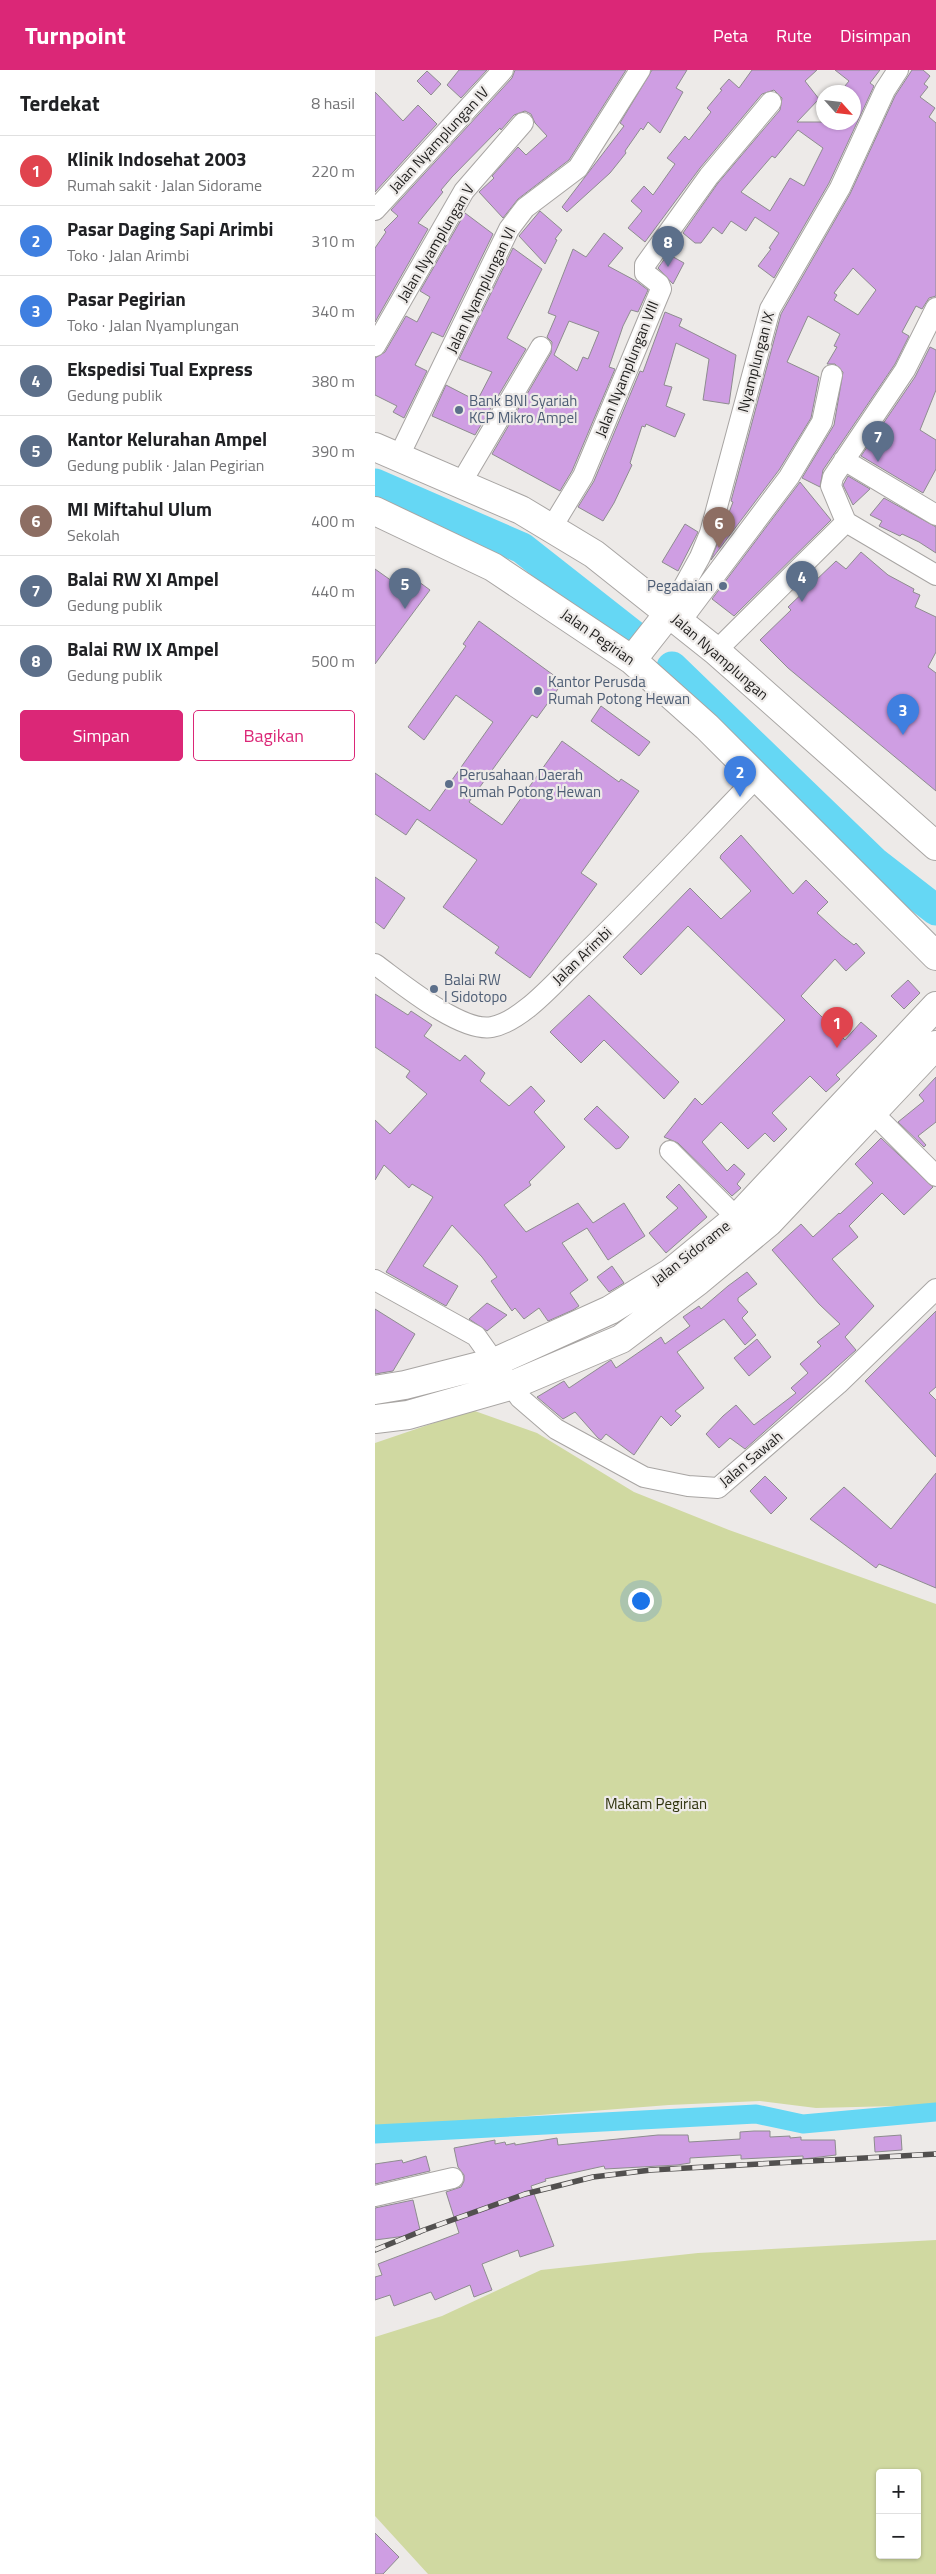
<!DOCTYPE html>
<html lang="id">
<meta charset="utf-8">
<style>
body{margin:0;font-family:"Titillium Web",sans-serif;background:#f6f6f6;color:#202124}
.controls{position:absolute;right:15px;bottom:15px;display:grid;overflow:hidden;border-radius:5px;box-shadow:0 1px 4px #0004}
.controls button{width:45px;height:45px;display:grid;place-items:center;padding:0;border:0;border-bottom:1px solid #e0e0e0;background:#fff;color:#202124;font:25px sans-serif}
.compass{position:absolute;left:441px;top:15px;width:45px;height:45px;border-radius:50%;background:#fff;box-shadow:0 1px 4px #0004;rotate:117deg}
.you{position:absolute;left:265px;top:1530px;width:18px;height:18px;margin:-12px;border:4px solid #fff;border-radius:50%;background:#1a73e8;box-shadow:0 0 0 8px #1a73e833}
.badge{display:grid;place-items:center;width:32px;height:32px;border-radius:50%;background:#db2777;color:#fff;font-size:16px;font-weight:700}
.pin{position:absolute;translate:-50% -41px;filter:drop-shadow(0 1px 2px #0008)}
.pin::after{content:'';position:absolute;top:26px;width:18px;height:15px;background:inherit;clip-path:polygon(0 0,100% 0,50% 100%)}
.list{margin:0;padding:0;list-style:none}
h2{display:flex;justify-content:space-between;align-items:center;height:65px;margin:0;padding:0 20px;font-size:21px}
h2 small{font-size:16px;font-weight:400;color:#757577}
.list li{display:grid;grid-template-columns:32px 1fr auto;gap:15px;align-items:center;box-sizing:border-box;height:70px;padding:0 20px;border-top:1px solid #e0e0e0}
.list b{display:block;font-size:19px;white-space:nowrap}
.list p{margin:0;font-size:16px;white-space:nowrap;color:#757577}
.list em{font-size:16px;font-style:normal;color:#757577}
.actions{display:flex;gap:10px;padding:15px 20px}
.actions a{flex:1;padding:11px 0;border:1px solid #db2777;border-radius:5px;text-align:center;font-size:18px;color:#db2777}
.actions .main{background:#db2777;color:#fff}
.map{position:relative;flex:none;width:561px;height:2504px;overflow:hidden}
header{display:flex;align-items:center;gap:30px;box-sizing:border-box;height:70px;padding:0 25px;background:#db2777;color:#fff}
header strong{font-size:24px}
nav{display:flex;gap:28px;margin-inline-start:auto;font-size:18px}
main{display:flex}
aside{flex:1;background:#fff}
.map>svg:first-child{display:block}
</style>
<header>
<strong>Turnpoint</strong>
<nav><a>Peta</a><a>Rute</a><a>Disimpan</a></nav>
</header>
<main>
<aside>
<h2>Terdekat<small>8 hasil</small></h2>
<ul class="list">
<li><span class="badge" style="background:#e0444e">1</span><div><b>Klinik Indosehat 2003</b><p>Rumah sakit · Jalan Sidorame</p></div><em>220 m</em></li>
<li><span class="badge" style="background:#3f7fe0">2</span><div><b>Pasar Daging Sapi Arimbi</b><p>Toko · Jalan Arimbi</p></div><em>310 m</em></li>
<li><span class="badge" style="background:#3f7fe0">3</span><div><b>Pasar Pegirian</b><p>Toko · Jalan Nyamplungan</p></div><em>340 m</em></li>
<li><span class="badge" style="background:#5c6f8a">4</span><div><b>Ekspedisi Tual Express</b><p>Gedung publik</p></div><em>380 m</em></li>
<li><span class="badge" style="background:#5c6f8a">5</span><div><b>Kantor Kelurahan Ampel</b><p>Gedung publik · Jalan Pegirian</p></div><em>390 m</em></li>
<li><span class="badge" style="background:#8d6e63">6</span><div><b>MI Miftahul Ulum</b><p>Sekolah</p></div><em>400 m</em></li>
<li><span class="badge" style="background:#5c6f8a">7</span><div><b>Balai RW XI Ampel</b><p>Gedung publik</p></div><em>440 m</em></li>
<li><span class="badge" style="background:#5c6f8a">8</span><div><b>Balai RW IX Ampel</b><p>Gedung publik</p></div><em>500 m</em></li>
</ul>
<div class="actions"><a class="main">Simpan</a><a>Bagikan</a></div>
</aside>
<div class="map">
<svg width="561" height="2504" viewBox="0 0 561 2504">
<rect width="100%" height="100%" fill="#edeae8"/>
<!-- green -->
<path fill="#d0d9a1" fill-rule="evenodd" d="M97 1340 162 1363 259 1422 354 1460 561 1534V2035L441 2038 385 2031 294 2035 0 2058V1373Z
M561 2170V2504H53L0 2446V2267L67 2246 166 2200 323 2183ZM505 2403H542V2485H505Z"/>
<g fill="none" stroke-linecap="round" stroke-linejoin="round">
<!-- canal -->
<path stroke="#65d7f4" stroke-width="19" d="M0 2064 381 2044 428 2054 561 2042"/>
<!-- river -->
<path stroke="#65d7f4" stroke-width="31" d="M0 414 147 478 264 570
M297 597 499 792 561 840"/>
</g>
<!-- building -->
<path fill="#cf9ee3" stroke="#8e8c8f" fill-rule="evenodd" d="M84 0H112L86 28 72 15Z
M140 0H251L194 90 143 129 128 148 104 122 119 108 117 106 143 77 151 85 172 66 160 53 156 44 150 41 139 45 126 60 125 58 77 107 66 120 68 122 43 153 53 159 0 252V178L11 162 9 160 23 146 16 140 137 8Z
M277 0H312L301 18 308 22 285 63 273 52 268 60 266 58 250 81 251 83 235 103 192 142 187 137 249 56 245 53Z
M377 0H442L430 11 444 29 422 52H478V22H465L474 11 460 0H505L495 13 499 16 454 113 399 208 383 196 396 179 394 178 404 163 380 147 371 161 356 151 347 164 338 157 326 173H320L308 163 343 113 405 40 407 28 399 20 387 24 325 98 270 172 253 158 267 141 256 131 269 116 278 125 300 94 292 88 310 66 314 70 336 42 332 38 347 20 345 19 354 9 364 18ZM423 60 448 78 429 116 415 108 395 141 366 122 397 86 400 88Z
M537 0H548L555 6 549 14 553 17 545 27 560 38 554 47 561 53V226L554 228 547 239 541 236 527 262 534 266 520 294 448 400 445 417 427 408 459 355 468 302 460 294H452L462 277 459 276 465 264 433 246 412 292 444 307 436 348 404 400 336 490 358 432 356 431 406 244 475 124 520 26ZM478 198 501 220 483 245 459 230 462 225 459 223Z
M52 1 66 14 56 25 42 11Z
M0 22 28 51 43 35 62 54 0 122Z
M165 141 187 160 180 169 182 170 170 194 144 166Z
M90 143 118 164 68 267 57 262 40 295 52 301 29 348 18 342 22 336 0 325V288L10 282 31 246 42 252 55 227 45 221Z
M229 163 248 178 233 196 261 211 273 220 263 242 256 240 248 256 234 297 240 299 197 401 185 421 117 384 176 283 177 272 172 267 181 246 173 243 198 179 211 187ZM194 251 224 262 213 289 208 287 202 301 179 285Z
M138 178 167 199 132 268 151 279 100 365 57 346 71 315 102 331 117 302 84 289Z
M293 184 309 193 298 214 283 198Z
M290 242 307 249 304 256 361 285 354 334 328 330 334 289 301 273 289 315 297 317 291 336 310 344 300 367 271 354 270 357 267 356 255 393 257 395 239 433 228 451 203 437 219 411 265 301 268 302Z
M555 277 561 280V320L545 360 561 370V399L548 423 486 386 540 307Z
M473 406 495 419 478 435 468 415Z
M425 412 456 450 359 546 337 529Z
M509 428 561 457V483L544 472 527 464 525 466 504 456 507 451 495 445Z
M310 454 323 462 303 501 287 492Z
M486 482 513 505 539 519 538 522 545 525 540 537 561 547V582L553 597 561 603V721L413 598 385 570 416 540 413 537 461 491 471 499Z
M0 499 31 521 40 509 55 520 0 594Z
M104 551 188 612 162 648 157 645 94 732 127 755 187 671 244 712 246 709 264 721 206 803 222 814 155 908 120 883 124 877 68 837 102 790 42 749 31 765 0 744V703L55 741 118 652 81 625 49 670 33 657 91 576 88 574Z
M226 636 275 672 264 686 216 651Z
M366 765 418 824 431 810 453 832 442 843 466 865 479 875 481 873 490 883 471 901 460 889 426 926 470 970 486 952 502 966 461 1005 465 1009 451 1022 435 1006 397 1043 412 1059 399 1072 390 1063 373 1079 346 1052 327 1072 352 1101 359 1094 370 1104 362 1114 366 1118 357 1126 303 1073 289 1067 320 1028 327 1035 410 950 313 856 266 905 248 887 315 818 346 849 376 821 345 788 346 785Z
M0 807 30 828 9 859 0 852Z
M533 910 545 923 529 939 516 926Z
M0 924 33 945 36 941 57 955 49 966 85 991 90 985 110 1003 105 1011 134 1036 156 1016 170 1031 159 1042 190 1077 154 1112 156 1115 129 1135 151 1162 203 1133 218 1153 249 1133 270 1166 233 1190 212 1158 187 1173 213 1210 195 1223 204 1236 198 1240 173 1251 164 1238 149 1249 140 1238 137 1241 116 1211 122 1207 107 1187 77 1155 48 1196 83 1216 71 1236 11 1202 58 1127 37 1114 34 1118 9 1095 0 1110V1050L15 1064 52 1024 31 1007 35 1001 0 977Z
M214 925 304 1012 289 1029 229 970 206 993 175 962Z
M561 1007V1052L543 1066 551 1075 549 1077 523 1052 549 1031 544 1025Z
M222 1036 254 1067 245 1078 241 1079 209 1049Z
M506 1068 558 1117 529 1145 507 1123 474 1156 483 1167 457 1189 499 1236 470 1267 481 1280 370 1379 355 1368 344 1378 331 1364 348 1346 361 1335 379 1355 421 1323 416 1318 433 1303 425 1294 446 1276 442 1272 465 1254 444 1234 397 1180 426 1154 438 1167 464 1143 465 1144 498 1113 480 1094Z
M304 1114 332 1147 291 1183 274 1163 303 1138 291 1127Z
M237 1196 249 1213 234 1222 222 1207Z
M372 1202 382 1214 363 1228V1231L373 1242 367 1248 381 1265 370 1275 349 1249 302 1282 329 1318 300 1341 306 1346 296 1356 286 1346 259 1385 231 1364 226 1370 223 1368 200 1342 188 1349 162 1327 189 1311 194 1318 236 1290 241 1298 286 1267 290 1274 315 1256 308 1247 324 1236 326 1239 353 1216Z
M112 1233 132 1245 112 1261 94 1249Z
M0 1239 40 1264 18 1301 0 1304Z
M561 1241V1317L554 1323 561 1330V1387L490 1311Z
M382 1269 396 1287 374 1306 359 1288Z
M561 1403V1518L504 1494 501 1498 435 1449 469 1417 516 1459Z
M390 1406 412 1428 396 1444 375 1421Z
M379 2061H395V2067L415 2066V2068L426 2067V2070H460L461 2085 428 2089V2086L366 2089V2085L315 2088V2093L302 2095 230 2099 229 2096 170 2109 171 2111 156 2116 179 2176 145 2187 143 2180 107 2194 117 2220 99 2227 95 2215 60 2230 56 2222 19 2236 15 2225 0 2230V2207L7 2205 3 2194 84 2163 71 2122 86 2117 89 2111V2105L83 2097 79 2078 120 2070V2074L130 2072 131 2075 140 2073V2075L182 2068 183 2075 283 2065H313L314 2072 365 2069V2062Z
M526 2065 527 2080 500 2082 499 2067Z
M51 2086 55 2101 0 2114V2094L27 2090 28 2093Z
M38 2130 46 2164 0 2170V2138Z
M0 2463 24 2487 8 2504H0Z"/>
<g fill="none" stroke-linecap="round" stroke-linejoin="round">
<!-- street casing -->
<g stroke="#a8a5a3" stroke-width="22">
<path id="street" d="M0 140 128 0
M0 276 89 121 148 53
M24 386 134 159 150 138 203 98 265 0
M469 390 561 445
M86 413 166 277
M471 452 456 416 458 407 530 300 561 238
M177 457 208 406 286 219 284 214 270 203V195L334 106 396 32
M294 543 325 487 335 463 395 239 465 118 510 20 523 0
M305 552 414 407 447 352 457 305
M341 581 471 452 561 505
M0 894C25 912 86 963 117 957 147 951 179 913 200 893 263 833 322 769 382 707
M497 1042 561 1106
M295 1081 362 1148
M0 1210 101 1266 145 1328 181 1359 269 1407 313 1416 343 1418 463 1314 561 1219
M0 2126 78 2108"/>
</g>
<!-- secondary casing -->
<g stroke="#a8a5a3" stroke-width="30">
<path id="secondary" d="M0 377 146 440 219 484 341 581 561 776
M0 441 118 497 257 590 332 657 561 886
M257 590 294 543"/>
</g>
<!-- highway casing -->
<g stroke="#a8a5a3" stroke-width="30">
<path id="highway" d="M0 1320 30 1315 120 1292 235 1240 295 1203 362 1148 561 936
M0 1349 33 1345 135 1316 246 1269 323 1211 394 1152 561 975"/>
</g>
<!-- street -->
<use href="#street" stroke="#fff" stroke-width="20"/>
<!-- secondary -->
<use href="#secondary" stroke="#fff" stroke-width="28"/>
<!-- highway -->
<use href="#highway" stroke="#fff" stroke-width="28"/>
<!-- rail casing -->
<g stroke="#52504f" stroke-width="5.5">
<path id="rail" d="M0 2180 49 2160 150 2124 218 2107 276 2100 561 2084"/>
</g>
<!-- rail -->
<use href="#rail" stroke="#edeae8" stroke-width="4" stroke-dasharray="11" stroke-linecap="butt"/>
</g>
<!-- markers -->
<g fill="#5c6f8a" stroke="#edeae8" stroke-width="2">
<circle cx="84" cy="340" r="5"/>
<circle cx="348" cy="516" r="5"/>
<circle cx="163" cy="621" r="5"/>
<circle cx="74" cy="714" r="5"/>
<circle cx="59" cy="919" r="5"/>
</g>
<g text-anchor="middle" stroke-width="4.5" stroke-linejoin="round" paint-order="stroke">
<!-- street labels -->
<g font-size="15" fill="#1f1e1d" stroke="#edeae8">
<text transform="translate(64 70) rotate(-47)" y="5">Jalan Nyamplungan IV</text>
<text transform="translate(61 173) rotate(-59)" y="5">Jalan Nyamplungan V</text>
<text transform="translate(106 220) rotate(-64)" y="5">Jalan Nyamplungan VI</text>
<text transform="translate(381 292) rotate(-75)" y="5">Nyamplungan IX</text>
<text transform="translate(252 299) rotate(-68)" y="5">Jalan Nyamplungan VIII</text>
<text transform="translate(223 567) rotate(35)" y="5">Jalan Pegirian</text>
<text transform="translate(345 587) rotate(41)" y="5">Jalan Nyamplungan</text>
<text transform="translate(207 886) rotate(-44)" y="5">Jalan Arimbi</text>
<text transform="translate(316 1183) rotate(-38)" y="5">Jalan Sidorame</text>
<text transform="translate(376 1389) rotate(-40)" y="5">Jalan Sawah</text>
</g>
<!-- service labels -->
<g font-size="15" fill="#4e5e75" stroke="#edeae8" text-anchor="start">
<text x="94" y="336">Bank BNI Syariah<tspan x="94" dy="17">KCP Mikro Ampel</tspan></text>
<text x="338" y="521" text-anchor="end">Pegadaian</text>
<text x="173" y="617">Kantor Perusda<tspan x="173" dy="17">Rumah Potong Hewan</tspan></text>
<text x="84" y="710">Perusahaan Daerah<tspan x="84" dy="17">Rumah Potong Hewan</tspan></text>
<text x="69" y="915">Balai RW<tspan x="69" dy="17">I Sidotopo</tspan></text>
</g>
<!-- park labels -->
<g font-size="15" fill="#2e320d" stroke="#edeae8">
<text x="281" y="1739">Makam Pegirian</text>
</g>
</g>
</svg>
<div class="controls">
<button>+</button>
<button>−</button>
</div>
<svg class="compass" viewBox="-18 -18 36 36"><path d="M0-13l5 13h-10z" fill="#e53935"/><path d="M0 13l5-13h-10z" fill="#757577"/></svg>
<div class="you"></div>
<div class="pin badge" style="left:462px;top:978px;background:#e0444e">1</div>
<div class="pin badge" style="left:365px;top:727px;background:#3f7fe0">2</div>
<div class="pin badge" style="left:528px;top:665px;background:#3f7fe0">3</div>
<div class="pin badge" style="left:427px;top:532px;background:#5c6f8a">4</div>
<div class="pin badge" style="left:30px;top:539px;background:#5c6f8a">5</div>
<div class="pin badge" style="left:344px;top:478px;background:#8d6e63">6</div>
<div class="pin badge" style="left:503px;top:392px;background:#5c6f8a">7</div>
<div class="pin badge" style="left:293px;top:197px;background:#5c6f8a">8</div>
</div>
</main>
